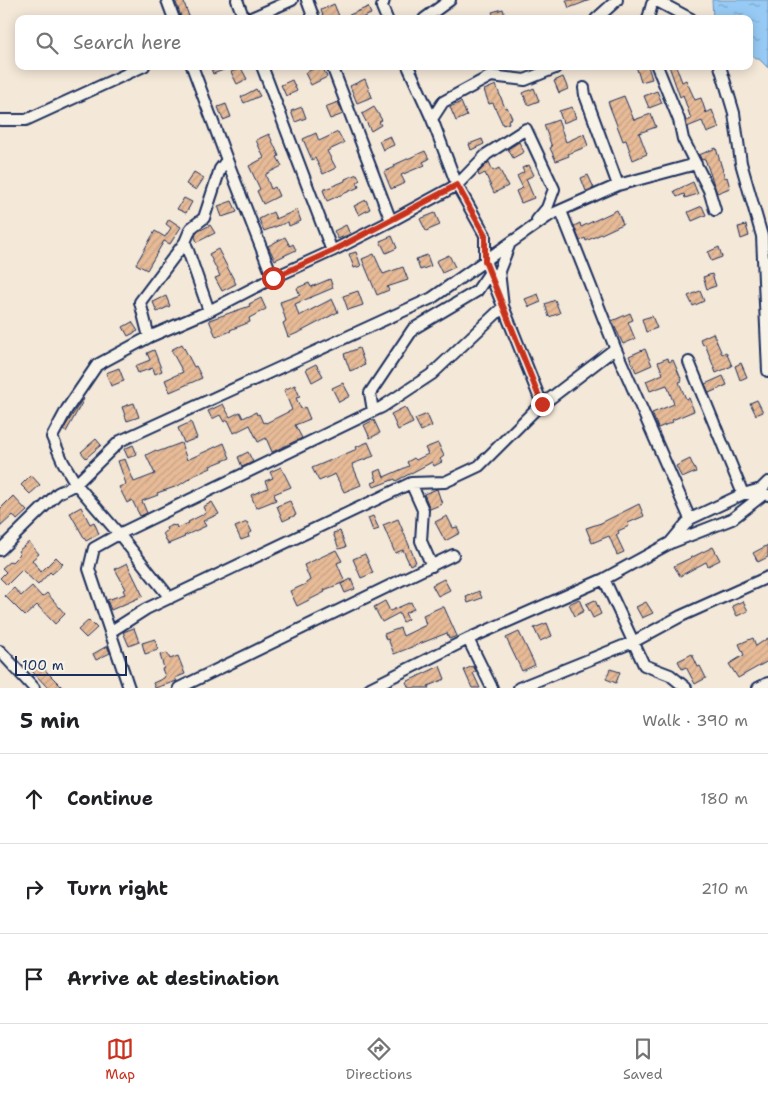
<!DOCTYPE html>
<meta charset="utf-8">
<style>
body{margin:0;font-family:"Shantell Sans",sans-serif;background:#f6f6f6;color:#202124}
.scale{position:absolute;left:15px;bottom:12px;width:112px;box-sizing:border-box;padding-left:5px;border:2px solid #1b2f5e;border-top:0;font-size:14px;line-height:18px;white-space:nowrap;color:#1b2f5e;-webkit-text-stroke:4px #f7f3e8;paint-order:stroke}
.stop{position:absolute;width:15px;height:15px;margin:-11px;border:4px solid #c8321e;border-radius:50%;background:#fff}
.stop.end{background:#c8321e;border-color:#fff;box-shadow:0 1px 5px #0008}
.list{margin:0;padding:0;list-style:none}
h2{display:flex;justify-content:space-between;align-items:center;height:65px;margin:0;padding:0 20px;font-size:21px}
h2 small{font-size:16px;font-weight:400;color:#757577}
.list li{display:grid;grid-template-columns:32px 1fr auto;gap:15px;align-items:center;box-sizing:border-box;height:90px;padding:0 20px;border-top:1px solid #e0e0e0}
.list b{display:block;font-size:19px;white-space:nowrap}
.list em{font-size:16px;font-style:normal;color:#757577}
.icon{flex:none;width:28px;height:28px;fill:none;stroke:currentColor;stroke-width:2;stroke-linecap:round;stroke-linejoin:round}
.map{position:relative;flex:none;width:768px;height:688px;overflow:hidden}
.search{position:absolute;background:#fff;box-shadow:0 2px 12px #0003;left:15px;right:15px;top:15px;height:55px;display:flex;align-items:center;gap:12px;box-sizing:border-box;padding:0 18px;border-radius:10px;color:#757577;font-size:19px}
.sheet{height:335px;background:#fff}
nav{display:flex;justify-content:space-around;align-items:center;box-sizing:border-box;height:70px;border-top:1px solid #e0e0e0;background:#fff;font-size:14px;color:#757577}
nav a{display:grid;justify-items:center;gap:2px}
nav .on{color:#c8321e}
.map>svg:first-child{display:block}
</style>
<div class="map">
<svg width="768" height="688" viewBox="0 0 768 688">
<defs>
<pattern id="water-ripples" width="26" height="14" patternUnits="userSpaceOnUse" patternTransform="scale(1.25)"><rect width="26" height="14" fill="#97cbf5"/><path d="M2 4q2-2 4 0t4 0M15 11q2-2 4 0t4 0" fill="none" stroke="#7aa5ca"/></pattern>
<pattern id="building-hatch" width="6" height="6" patternUnits="userSpaceOnUse" patternTransform="scale(1.25)"><rect width="6" height="6" fill="#e7bb97"/><path d="M-1 1l2-2M0 6l6-6M5 7l2-2" fill="none" stroke="#c6a185"/></pattern>
</defs>
<rect width="100%" height="100%" fill="#f4e8d8"/>
<filter id="ink" filterUnits="userSpaceOnUse"><feTurbulence type="fractalNoise" baseFrequency=".02" numOctaves="2"/><feDisplacementMap in="SourceGraphic" scale="10" xChannelSelector="R" yChannelSelector="G"/><feConvolveMatrix kernelMatrix="1 2 1 2 8 2 1 2 1" color-interpolation-filters="sRGB"/></filter>
<g filter="url(#ink)">
<!-- water -->
<path fill="url(#water-ripples)" stroke="#658db9" d="M712 0H768V68L760 60 749 54V19H713Z"/>
<!-- building -->
<path fill="url(#building-hatch)" stroke="#1b2f5e" d="M175 0H183L190 19H182Z
M566 0H590L569 8Z
M334 4 339 16 333 19H324L321 10Z
M368 7 371 14 359 19H340Z
M503 9 506 19H495L492 12Z
M210 66H231V67L213 74Z
M318 66H322L327 77 311 85 305 73Z
M636 66H648L652 79 641 82Z
M669 66H676L682 82 686 80 695 100 701 98 706 113 712 110 719 128 707 133 702 121 687 127 686 121 691 119 683 95 680 97Z
M241 68 247 79 237 84 231 72Z
M563 77 568 89 559 93 554 81Z
M365 79 372 97 357 103 350 86Z
M292 80 297 91 286 96 281 85Z
M496 85 505 108 507 107 512 118 508 120 509 123 503 125 493 103 489 104 484 90Z
M534 88 539 101 528 105 523 93Z
M256 89 260 96 244 103 241 97Z
M657 91 662 103 649 108 644 96Z
M624 96 634 120 651 114 656 127 639 133 647 154 633 160 626 140 623 141 608 102Z
M338 102 343 114 330 119 325 107Z
M461 102 467 116 456 121 450 107Z
M226 104 231 117 223 120 218 107Z
M302 107 306 118 295 122 291 111Z
M374 107 382 120 379 122 381 125 371 131 362 114Z
M572 107 576 118 563 123 559 111Z
M558 120 566 142 584 134 588 146 568 154 569 156 556 161 550 148 552 147 544 125Z
M338 132 344 143 327 151 336 168 323 174 315 158 312 160 303 139 316 133 319 141Z
M269 134 279 156 277 157 282 166 266 174V176L271 189 275 187 279 196 263 204 257 191 260 189 249 166 264 158 256 140Z
M390 136 394 145 383 150 379 141Z
M482 139 484 144 471 150 469 144Z
M519 142 524 152 513 158 508 149Z
M716 148 725 178 727 177 730 188 717 193 705 159 702 160 699 155Z
M425 151 429 159 423 162 425 165 401 175 405 183 391 189 384 172 395 167 394 165Z
M489 162 493 171 499 168 508 186 494 193 485 173 479 176 478 173Z
M529 165 534 175 526 179 534 198 521 203 516 191 523 188 517 176 524 172 522 168Z
M194 172 204 178 196 190 186 184Z
M357 174 360 180 357 182 359 187 327 201 323 190 345 181V179Z
M588 175 594 188 586 191 581 178Z
M693 182 698 194 685 198 684 194 677 197 674 191Z
M184 198 192 202 186 213 177 209Z
M366 200 370 209 359 215 354 206Z
M232 201 237 212 222 217 218 206Z
M702 206 706 215 692 221 688 212Z
M297 210 301 221 289 226 288 222 264 231 259 219 273 212 276 219Z
M617 210 623 224 586 241 585 238 580 241 574 226 580 223 581 227Z
M435 213 440 225 426 231 420 219Z
M169 219 181 227 170 244 164 241 147 270 136 264 155 231 165 237 171 228 166 224Z
M210 225 215 233 197 242 195 237 197 232Z
M346 225 350 234 338 239 334 231Z
M746 225 749 236 741 239 738 227Z
M392 236 397 248 386 253 380 241Z
M285 237 290 246 293 244 296 250 275 260 268 246Z
M719 247 722 257 711 261 708 252Z
M218 249 236 284 222 291 215 278 220 276 209 254Z
M356 252 361 266 354 268 349 254Z
M374 254 383 274 403 267 408 280 387 287 389 290 377 295 362 259Z
M427 255 431 266 420 270 416 259Z
M449 255 455 267 442 273 436 261Z
M712 274 716 286 707 289 703 277Z
M330 279 333 288 295 304 299 316 332 299 338 312 300 332 288 337 283 323 286 321 280 302 300 295 297 288 309 283 311 287Z
M358 291 363 305 348 310 343 296Z
M700 291 704 301 693 306 688 296Z
M538 294 541 302 529 307 525 299Z
M166 296 170 306 157 312 153 302Z
M261 298 266 309 249 318 250 322 230 330 231 331 216 337 209 320 250 306 249 304Z
M555 300 560 313 549 317 545 304Z
M630 313 633 320 628 322 635 339 623 344 612 321Z
M652 316 657 328 646 332 642 319Z
M132 322 138 331 128 336 123 327Z
M713 333 722 354 726 352 732 366 716 373 705 344 703 345 700 339Z
M182 344 194 367 196 366 202 378 170 392 165 380 183 372 171 350Z
M359 348 365 365 350 371 344 354Z
M645 349 652 365 636 372 629 356Z
M154 350 162 371 155 374 153 368 138 373 135 366 150 360 147 353Z
M668 358 669 362 673 360 682 381 679 382 686 399 689 398 694 411 672 420 673 422 658 428 652 413 674 404 667 385 650 391 646 381 663 374 658 362Z
M741 363 747 377 740 380 735 366Z
M316 364 323 376 312 382 306 369Z
M119 368 124 381 111 386 106 373Z
M723 376 727 385 709 393 705 384Z
M343 383 350 396 339 402 332 388Z
M295 385 300 397 296 398 301 409 305 407 310 419 295 425 302 438 272 452 266 438 258 442 250 425 234 433 228 420 224 422 220 415 212 419 208 411 223 404 230 417 240 412 243 418 256 412 257 415 259 414 263 423 265 422 266 423 292 410 284 390Z
M83 398 84 399 66 432 63 430Z
M757 400 763 412 756 415 750 403Z
M134 403 139 417 127 421 122 407Z
M405 407 413 423 398 430 391 414Z
M427 414 432 426 421 431 415 419Z
M374 420 380 433 370 438 364 425Z
M191 422 197 438 184 443 178 428Z
M96 439 101 445 86 458 81 452Z
M368 442 374 456 352 464 361 485 344 492 335 474 319 481 312 468 357 449 356 447Z
M181 443 187 460 224 443 230 458 210 466 211 468 195 475 178 486 157 493 158 495 142 501 147 513 140 516 132 500 127 503 119 487 126 484 118 461 125 459 134 482 155 474 146 455 156 450 157 452Z
M438 443 444 456 440 459 442 462 434 466 432 462 396 481 395 479 374 487 372 483 377 481 374 472 381 469 384 477 409 466 407 462 414 458 416 460 428 454 425 448Z
M133 445 137 454 128 458 124 449Z
M248 452 253 462 242 467 238 457Z
M690 459 696 472 682 478 676 466Z
M281 467 291 487 274 494 276 500 256 508 251 495 268 488 265 481 273 478 270 472Z
M31 475 40 485 30 494 21 485Z
M437 489 442 504 430 509 424 494Z
M13 496 27 511 17 520 13 515 0 527V509Z
M290 501 296 515 283 521 277 506Z
M212 502 219 514 203 521 206 526 184 536 185 537 168 544 163 533 167 531 166 528 173 525 174 526 176 525 177 528 189 523 188 522 206 513 203 507Z
M639 504 644 516 628 523 629 526 618 531 619 533 616 535 624 552 617 555 609 536 592 543 586 528 601 523Z
M81 507 90 524 94 522 99 534 86 541 70 513Z
M373 516 379 529 373 531 368 518Z
M447 516 453 528 457 527 460 533 445 541 435 522Z
M398 519 416 562 410 565 403 550 395 553 383 525Z
M247 522 252 532 248 534 249 537 241 540 235 527Z
M340 531 346 547 339 549 333 533Z
M29 542 39 554 32 560 41 572 56 557 63 564 52 574 50 572 38 585 22 570 7 585 0 578 6 572 2 568 10 561 12 562 20 554 18 551Z
M768 545V557L758 562 753 553Z
M713 547 720 560 708 566 706 562 680 576 674 566Z
M336 550 342 561 337 563 345 582 324 590 325 592 297 606 290 591 306 584V583L310 580 304 565Z
M365 554 373 573 361 578 353 559Z
M127 563 143 596 111 610 107 600 125 594 123 590 126 589 115 569Z
M351 579 355 589 345 593 341 584Z
M444 579 450 590 438 596 432 585Z
M32 586 42 597 47 593 65 614 55 624 37 605 25 616 5 596 14 588 21 596Z
M479 591 482 598 468 603 466 597Z
M579 599 584 611 575 616 569 604Z
M595 600 601 614 593 618 586 604Z
M385 601 390 611 411 602 414 609 405 613 408 619 403 622 399 613 382 622 374 607Z
M743 601 748 611 737 616 732 606Z
M646 602 653 613 642 618 636 607Z
M441 607H444L457 636 449 639 447 633 394 654 388 639 386 640 384 634 400 628 403 636 426 625 423 615Z
M89 620 97 628 86 638 78 630Z
M547 623 552 636 540 641 534 628Z
M134 628 139 642 129 646 123 632Z
M519 632 535 665 522 671 506 638Z
M753 638 756 646 768 638V661L738 678 729 664 744 655 739 644Z
M155 639 158 650 145 654 142 643Z
M107 646 110 653 96 660 93 654Z
M167 653 170 659 178 656 185 674 175 678 177 681 155 688 153 683 164 678 165 676 162 669 164 668 160 655Z
M692 654 698 667 700 666 706 678 695 684 686 667 682 669 678 661Z
M38 662 47 672 63 688H48L30 669Z
M440 666 445 679 428 686 429 688H409L406 682Z
M473 666 476 671 473 673 480 688H472L464 670Z
M610 669 620 672 616 683 606 679Z"/>
<g fill="none" stroke-linecap="round" stroke-linejoin="round">
<!-- minor casing -->
<g stroke="#1b2f5e" stroke-width="14">
<path id="minor" d="M167 0 174 19
M237 0 244 19
M307 0 314 19
M384 0 382 7 387 19
M249 19 292 0
M424 19 450 0
M596 19 617 0
M648 19 652 4 657 1 691 19
M192 66 227 160 220 169 204 218 191 228 185 242 140 302 149 337 97 365 67 409 52 437 63 462 76 484 120 441 432 298 550 215 618 185 696 164
M262 66 332 251
M408 66 432 119
M657 66 679 120 683 139 709 190 715 210
M720 66 734 113 741 163 762 236 768 371
M584 88 585 95 618 185
M0 120H26L144 66
M561 211 616 350 690 519
M391 221 457 185 487 154 526 129 554 189 547 208 537 220
M273 278 332 251 391 221 332 66
M209 311 273 278 227 160
M149 337 209 311 185 242
M689 362 743 494 761 489 768 482
M542 404 485 261V235L457 185 432 119 443 102 491 76 525 80 555 68 556 66
M373 411 370 393 413 329 477 291 490 272
M411 483 445 482 479 466 535 410 612 351 616 350
M673 542 732 519 764 494
M0 550 58 493 76 484 119 534 94 548 89 569 129 688
M604 579 644 665 670 675 686 688
M170 598 119 534 382 407 432 374 503 307 499 271 510 243
M110 632 146 609 411 483 423 510 421 541 432 566
M468 639 492 688
M0 651 34 688
M179 688 453 555
M370 688 468 639 604 579 670 543 690 519 743 494H764L768 495
M519 688 633 642 681 616 768 577
M758 688 768 683"/>
</g>
<!-- minor -->
<use href="#minor" stroke="#f7f3e8" stroke-width="10"/>
</g>
</g>
<g fill="none" stroke-linecap="round" stroke-linejoin="round" filter="url(#ink)">
<!-- route -->
<path stroke="#c8321e" stroke-width="6" d="M273 278 332 251 457 185 485 235V261L542 404"/>
</g>
</svg>
<div class="scale">100 m</div>
<div class="stop" style="left:273px;top:278px"></div>
<div class="stop end" style="left:542px;top:404px"></div>
<div class="search"><svg class="icon" aria-label="search" viewBox="0 0 24 24"><circle cx="10" cy="10" r="6"/><path d="M15 15l6 6"/></svg>Search here</div>
</div>
<section class="sheet">
<h2>5 min<small>Walk · 390 m</small></h2>
<ul class="list">
<li><svg class="icon" aria-label="ahead" viewBox="0 0 24 24"><path d="M12 20V5M6 11l6-6 6 6"/></svg><div><b>Continue</b></div><em>180 m</em></li>
<li><svg class="icon" aria-label="right" viewBox="0 0 24 24"><path d="M7 20v-9h11M14 6l5 5-5 5"/></svg><div><b>Turn right</b></div><em>210 m</em></li>
<li><svg class="icon" aria-label="arrive" viewBox="0 0 24 24"><path d="M6 21V4h12l-3 4 3 4H6"/></svg><div><b>Arrive at destination</b></div></li>
</ul>
</section>
<nav>
<a class="on"><svg class="icon" aria-label="map" viewBox="0 0 24 24"><path d="M3 6l6-2 6 2 6-2v14l-6 2-6-2-6 2zM9 4v14M15 6v14"/></svg>Map</a>
<a><svg class="icon" aria-label="directions" viewBox="0 0 24 24"><path d="M12 3l9 9-9 9-9-9zM9 14v-3h6M13 9l2 2-2 2"/></svg>Directions</a>
<a><svg class="icon" aria-label="saved" viewBox="0 0 24 24"><path d="M7 4h10v16l-5-4-5 4z"/></svg>Saved</a>
</nav>
